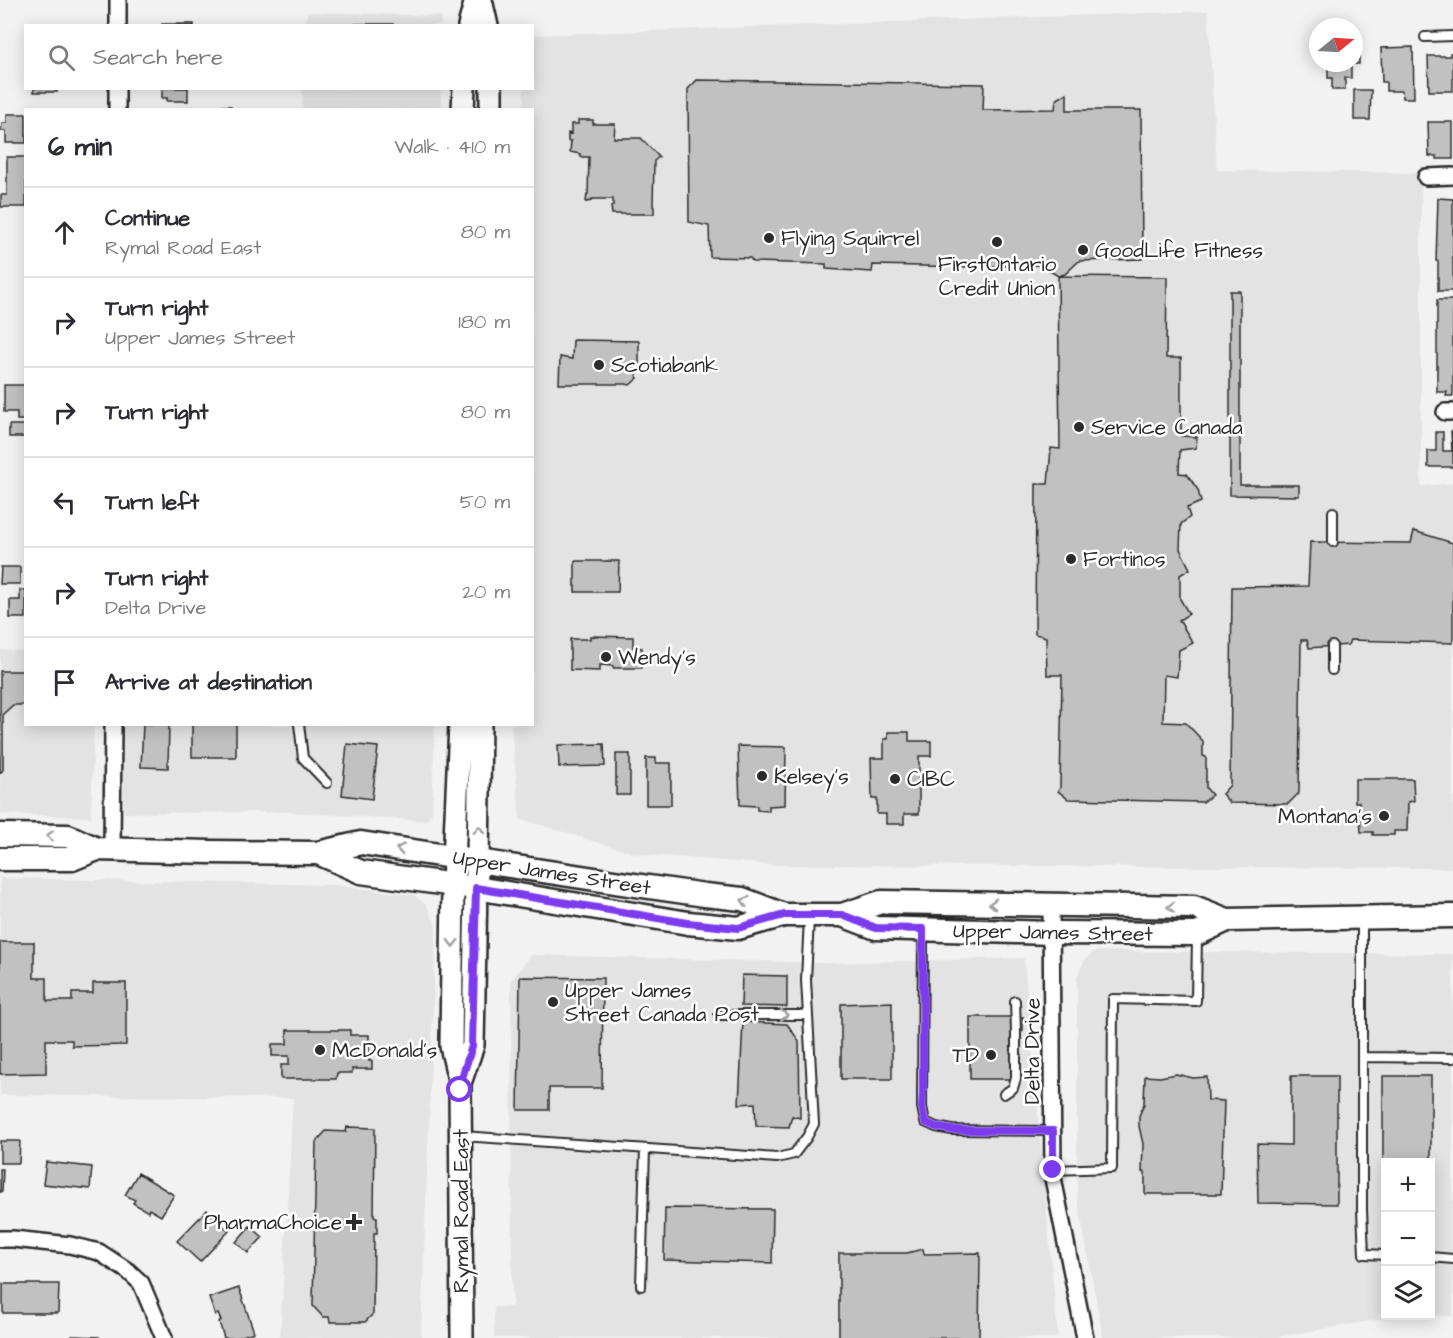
<!DOCTYPE html>
<meta charset="utf-8">
<style>
body{margin:0;font-family:"Architects Daughter",sans-serif;background:#f7f7f7;color:#2b2b33}
.controls{position:absolute;right:18px;bottom:18px;display:grid;overflow:hidden;border-radius:0px;box-shadow:0 3px 15px #0003}
.controls button{width:54px;height:54px;display:grid;place-items:center;padding:0;border:0;border-bottom:2px solid #e1e1e2;background:#fff;color:#2b2b33;font:30px sans-serif}
.compass{position:absolute;left:1309px;top:18px;width:54px;height:54px;border-radius:50%;background:#fff;box-shadow:0 3px 15px #0003;rotate:72deg}
.stop{position:absolute;width:18px;height:18px;margin:-14px;border:4px solid #7c3aed;border-radius:50%;background:#fff}
.stop.end{background:#7c3aed;border-color:#fff;box-shadow:0 2px 6px #0008}
.list{margin:0;padding:0;list-style:none}
h2{display:flex;justify-content:space-between;align-items:center;height:78px;margin:0;padding:0 24px;font-size:26px}
h2 small{font-size:20px;font-weight:400;color:#7c7c81}
.list li{display:grid;grid-template-columns:39px 1fr auto;gap:18px;align-items:center;box-sizing:border-box;height:90px;padding:0 24px;border-top:2px solid #e1e1e2}
.list b{display:block;font-size:22px;white-space:nowrap}
.list p{margin:0;font-size:20px;white-space:nowrap;color:#7c7c81}
.list em{font-size:20px;font-style:normal;color:#7c7c81}
.icon{flex:none;width:33px;height:33px;fill:none;stroke:currentColor;stroke-width:2;stroke-linecap:round;stroke-linejoin:round}
.map{position:relative;flex:none;width:1453px;height:1338px;overflow:hidden}
.search{position:absolute;background:#fff;box-shadow:0 3px 15px #0003;left:24px;top:24px;width:510px;height:66px;display:flex;align-items:center;gap:15px;box-sizing:border-box;padding:0 21px;border-radius:0px;color:#7c7c81;font-size:22px}
.panel{position:absolute;background:#fff;box-shadow:0 3px 15px #0003;left:24px;top:108px;width:510px;height:618px;border-radius:0px}
.map>svg:first-child{display:block}
</style>
<div class="map">
<svg width="1453" height="1338" viewBox="0 0 1453 1338">
<rect width="100%" height="100%" fill="#f2f2f2"/>
<filter id="ink" filterUnits="userSpaceOnUse"><feTurbulence type="fractalNoise" baseFrequency=".0167" numOctaves="2"/><feDisplacementMap in="SourceGraphic" scale="12" xChannelSelector="R" yChannelSelector="G"/><feConvolveMatrix kernelMatrix="1 2 1 2 8 2 1 2 1" color-interpolation-filters="sRGB"/></filter>
<g filter="url(#ink)">
<!-- built -->
<path fill="#e3e3e3" d="M1208 11 1217 170 1421 173V486L1453 483V868L773 865 636 854 520 819 511 725 532 724V110L524 109V89L532 88 533 35Z
M307 12 441 16V25L306 26Z
M303 89H441V109H302Z
M0 650 25 651 26 724 94 725 91 817 0 814Z
M123 725H435L432 813 426 821 290 812 124 813Z
M0 878 333 885 414 895 427 906 436 926 421 1338H280L293 1098 0 1095Z
M1094 951 1453 954V1316H1416H1430V1162H1386V1316H1400L1271 1338H1103L1077 1196V976L1084 961Z
M531 955 825 963 1024 958 1058 1338H494V1307H512L511 981Z"/>
<!-- building -->
<path fill="#c1c1c1" stroke="#2b2b2b" stroke-width="1.5" d="M162 24H194V26H162Z
M355 24H393L394 26H355Z
M1354 37H1359V64H1351V78H1345V90H1332V78H1328V63H1354Z
M1413 47 1414 98H1403L1402 91H1386V82H1382L1381 48Z
M1450 53H1453V91H1429L1428 56H1450Z
M697 80 984 84 983 110 1055 109 1056 100 1067 93V110H1141L1142 259 1079 261 1065 274 1058 276 1040 265 970 267 873 265 872 272 826 269V264L753 262 750 258 710 257 709 226 689 222 688 89Z
M34 88H57V92H34Z
M162 88H188V101H167V98H162Z
M1354 90H1371L1370 120H1354Z
M214 106H231V110H214Z
M7 114H26V143H6V131H1L2 123H7Z
M578 120H593V124H615L614 138H641L659 157 654 161 653 206 654 207V214H612L611 206H613V199H592V201L586 202 587 194H588L589 157H581L580 154 570 152 571 141H568V133L571 134V124H578Z
M1428 122H1453V159H1437V156H1429Z
M7 157H26V207H1V195H7Z
M1438 198 1453 199V291H1438V261H1436Z
M1058 276 1167 277 1166 358H1181V436L1197 437 1196 448 1180 450 1179 473 1187 474 1198 490 1201 502 1187 508 1190 517 1181 524 1180 549 1190 569 1180 575V599L1189 614 1179 620 1193 643 1179 650 1177 677 1164 675 1163 722 1186 723 1203 741V756L1206 757V788L1212 795 1203 802 1068 799 1058 791 1060 788 1062 675H1047L1046 637 1035 634 1036 484H1048L1051 448 1060 449Z
M1230 291H1240V485H1299V496L1230 495Z
M1437 300H1453V396H1446L1447 392H1437Z
M573 340 639 341V372L636 375 638 378 630 385 626 384H559L560 357 572 359Z
M4 385H26V420H17V412H4Z
M9 425H26V437H9Z
M1451 431H1453V467H1428V451H1436V432H1443V451H1452Z
M1414 531 1453 543V643L1350 640 1348 645 1309 648 1307 640H1301L1299 793 1288 804 1230 803 1222 794 1230 785 1232 587 1308 586 1310 542 1411 543Z
M575 561H619L618 592H575Z
M1 567H20V584H0Z
M20 590H26V618H10V600H20Z
M590 636 633 637V647L642 648V668H613V666L600 665V671L570 670V639H590Z
M0 671H26V705H13L3 714V770L0 773Z
M143 724H169L168 768 141 767Z
M192 724H236V757H192Z
M888 732H909V741H931V756H919V814H904V824H886V814H877V799H872L871 758H884V739H888Z
M347 744 378 747 372 799 342 795Z
M604 744 605 766 559 767 558 745Z
M738 746 786 747 785 805 769 806V811L757 810V806L740 805Z
M616 754H630V795H616Z
M646 758H656V763H671V805H646Z
M1355 779H1413L1414 801 1408 802 1407 831H1394V835H1373V832H1361L1359 802H1355Z
M0 942H34V978H47V1001H72V993H93V983H126V1045L72 1046V1040H46V1073L0 1074Z
M742 975 787 976V1007L741 1006Z
M520 977 603 978 602 1088H549V1110H518Z
M892 1002V1079H841V1004Z
M970 1017H1023V1031H1011V1079H970Z
M743 1022 787 1024 799 1041 800 1118 792 1116 789 1127 756 1126 755 1103 739 1104Z
M287 1030H350V1035H369V1061H372V1069H352V1073H337L336 1079H281V1065H289V1056H272V1044H287Z
M1176 1074 1193 1078 1207 1077 1208 1100 1224 1101 1221 1194H1145V1172H1142L1143 1144 1139 1126V1116L1144 1104 1145 1076 1160 1077Z
M1291 1076H1337V1204L1258 1203 1257 1144 1291 1145Z
M1383 1076H1431V1187L1430 1162H1386V1187H1383Z
M347 1127 375 1128 374 1217H377V1233H374L373 1314 365 1322H330L329 1317H323L313 1306 316 1142 326 1131 346 1132Z
M0 1141H20L19 1163H0Z
M46 1162 92 1167 90 1189 43 1184Z
M0 1169H3L2 1192H0Z
M138 1173 174 1195 161 1216 149 1209 148 1212 133 1203 135 1200 125 1195Z
M665 1208 773 1209 772 1263 664 1260Z
M207 1210 229 1231 200 1262 177 1241Z
M250 1226 263 1237 248 1253 236 1242Z
M923 1249 924 1254 980 1253 979 1338H839V1253H907Z
M3 1284H59L58 1313H3Z
M239 1288 254 1332 237 1338H224L219 1322 221 1321 218 1314 215 1315 209 1298Z
M72 1336 99 1337V1338H72Z"/>
<g fill="none" stroke-linecap="round" stroke-linejoin="round">
<!-- lane casing -->
<g stroke="#2b2b2b" stroke-width="12">
<path id="lane" d="M1425 37 1453 36
M1333 542V512
M1332 646V670
M299 724 303 758 327 783
M1362 920V1210L1364 1254 1386 1255
M923 931 922 1107 925 1122 936 1127 952 1130 1053 1131
M719 1015H808
M1362 1057 1453 1058
M1004 1094 1013 1088 1016 1078V1031L1015 1001
M462 1136 777 1158 794 1154 807 1137 814 1124 806 980 809 918
M1053 1170 1112 1168 1113 999 1196 1001 1197 935
M1430 1257 1453 1259
M641 1286 645 1149"/>
</g>
<!-- street casing -->
<g stroke="#2b2b2b" stroke-width="20">
<path id="street" d="M118 26V0
M117 110V88
M1426 177 1453 176
M1445 412H1453
M112 849 113 724
M1051 905 1053 1178 1085 1338
M0 1239H13L70 1245 99 1252 128 1271 141 1283 164 1338"/>
</g>
<!-- secondary casing -->
<g stroke="#2b2b2b" stroke-width="26">
<path id="secondary" d="M481 0 487 26
M469 26 476 0
M491 88V110
M463 110 464 88
M460 724 453 885 451 1046 460 1084 462 1338
M460 1083 473 1045 476 888 478 860 480 724"/>
</g>
<!-- primary casing -->
<g stroke="#2b2b2b" stroke-width="27">
<path id="primary" d="M0 835 68 836 97 849
M318 853 361 872 476 888 688 923 738 928 784 915H842L881 902 1194 907 1227 920 1453 916
M0 859H72L97 849 209 852 318 853 361 843 621 883 705 895 742 899 784 915
M842 915 876 928 1052 933 1197 934 1227 920"/>
</g>
<!-- lane -->
<use href="#lane" stroke="#fff" stroke-width="8"/>
<!-- street -->
<use href="#street" stroke="#fff" stroke-width="15"/>
<!-- secondary -->
<use href="#secondary" stroke="#fff" stroke-width="21"/>
<!-- primary -->
<use href="#primary" stroke="#fff" stroke-width="22"/>
</g>
<!-- one-way arrows -->
<defs><path id="oneway-chevron" d="M-2-3.5L2.5 0L-2 3.5" fill="none" stroke-width="1.6" stroke-linecap="round" stroke-linejoin="round" transform="scale(1.5)"/></defs>
<g stroke="#a0a0a0">
<use href="#oneway-chevron" transform="translate(479 830) rotate(-89)"/>
<use href="#oneway-chevron" transform="translate(50 836) rotate(-179)"/>
<use href="#oneway-chevron" transform="translate(400 849) rotate(-171)"/>
<use href="#oneway-chevron" transform="translate(745 901) rotate(-163)"/>
<use href="#oneway-chevron" transform="translate(993 904) rotate(-179)"/>
<use href="#oneway-chevron" transform="translate(1171 907) rotate(-180)"/>
<use href="#oneway-chevron" transform="translate(453 943) rotate(91)"/>
<use href="#oneway-chevron" transform="translate(784 1015)"/>
</g>
</g>
<g fill="none" stroke-linecap="round" stroke-linejoin="round" filter="url(#ink)">
<!-- route -->
<path stroke="#7c3aed" stroke-width="8" d="M460 1090V1084L472 1046 476 888 688 923 738 928 784 915H842L876 928 923 929V1093L922 1107 925 1122 936 1127 952 1130 1053 1131V1170"/>
</g>
<!-- markers -->
<g fill="#2b2b2b" stroke="#fff" stroke-width="2">
<circle cx="769" cy="238" r="6"/>
<circle cx="997" cy="242" r="6"/>
<circle cx="1083" cy="250" r="6"/>
<circle cx="599" cy="365" r="6"/>
<circle cx="1079" cy="427" r="6"/>
<circle cx="1071" cy="559" r="6"/>
<circle cx="606" cy="657" r="6"/>
<circle cx="762" cy="776" r="6"/>
<circle cx="895" cy="779" r="6"/>
<circle cx="1384" cy="816" r="6"/>
<circle cx="553" cy="1002" r="6"/>
<circle cx="320" cy="1050" r="6"/>
<circle cx="991" cy="1055" r="6"/>
<path d="M351 1213h6v6h6v6h-6v6h-6v-6h-6v-6h6z"/>
</g>
<g text-anchor="middle" stroke-width="5" stroke-linejoin="round" paint-order="stroke">
<!-- poi labels -->
<g font-size="21" fill="#2b2b2b" stroke="#fff" text-anchor="start">
<text x="781" y="245">Flying Squirrel</text>
<text x="1095" y="257">GoodLife Fitness</text>
<text x="997" y="271" text-anchor="middle">FirstOntario<tspan x="997" dy="24">Credit Union</tspan></text>
<text x="611" y="372">Scotiabank</text>
<text x="1091" y="434">Service Canada</text>
<text x="1083" y="566">Fortinos</text>
<text x="618" y="664">Wendy's</text>
<text x="774" y="783">Kelsey's</text>
<text x="907" y="786">CIBC</text>
<text x="1372" y="823" text-anchor="end">Montana's</text>
<text x="565" y="997">Upper James<tspan x="565" dy="24">Street Canada Post</tspan></text>
<text x="332" y="1057">McDonald's</text>
<text x="979" y="1062" text-anchor="end">TD</text>
<text x="342" y="1229" text-anchor="end">PharmaChoice</text>
</g>
<!-- street labels -->
<g font-size="21" fill="#2b2b2b" stroke="#fff">
<text transform="translate(552 872) rotate(9)" y="7">Upper James Street</text>
<text transform="translate(1053 932) rotate(1)" y="7">Upper James Street</text>
<text transform="translate(1032 1051) rotate(-90)" y="7">Delta Drive</text>
<text transform="translate(461 1211) rotate(-90)" y="7">Rymal Road East</text>
</g>
</g>
</svg>
<div class="controls">
<button>+</button>
<button>−</button>
<button><svg class="icon" aria-label="layers" viewBox="0 0 24 24"><path d="M12 4l9 5-9 5-9-5zM3 14l9 5 9-5"/></svg></button>
</div>
<svg class="compass" viewBox="-18 -18 36 36"><path d="M0-13l5 13h-10z" fill="#e53935"/><path d="M0 13l5-13h-10z" fill="#7c7c81"/></svg>
<div class="stop" style="left:460px;top:1090px"></div>
<div class="stop end" style="left:1053px;top:1170px"></div>
<div class="search"><svg class="icon" aria-label="search" viewBox="0 0 24 24"><circle cx="10" cy="10" r="6"/><path d="M15 15l6 6"/></svg>Search here</div>
<section class="panel">
<h2>6 min<small>Walk · 410 m</small></h2>
<ul class="list">
<li><svg class="icon" aria-label="ahead" viewBox="0 0 24 24"><path d="M12 20V5M6 11l6-6 6 6"/></svg><div><b>Continue</b><p>Rymal Road East</p></div><em>80 m</em></li>
<li><svg class="icon" aria-label="right" viewBox="0 0 24 24"><path d="M7 20v-9h11M14 6l5 5-5 5"/></svg><div><b>Turn right</b><p>Upper James Street</p></div><em>180 m</em></li>
<li><svg class="icon" aria-label="right" viewBox="0 0 24 24"><path d="M7 20v-9h11M14 6l5 5-5 5"/></svg><div><b>Turn right</b></div><em>80 m</em></li>
<li><svg class="icon" aria-label="left" viewBox="0 0 24 24"><path d="M17 20v-9H6M10 6l-5 5 5 5"/></svg><div><b>Turn left</b></div><em>50 m</em></li>
<li><svg class="icon" aria-label="right" viewBox="0 0 24 24"><path d="M7 20v-9h11M14 6l5 5-5 5"/></svg><div><b>Turn right</b><p>Delta Drive</p></div><em>20 m</em></li>
<li><svg class="icon" aria-label="arrive" viewBox="0 0 24 24"><path d="M6 21V4h12l-3 4 3 4H6"/></svg><div><b>Arrive at destination</b></div></li>
</ul>
</section>
</div>
